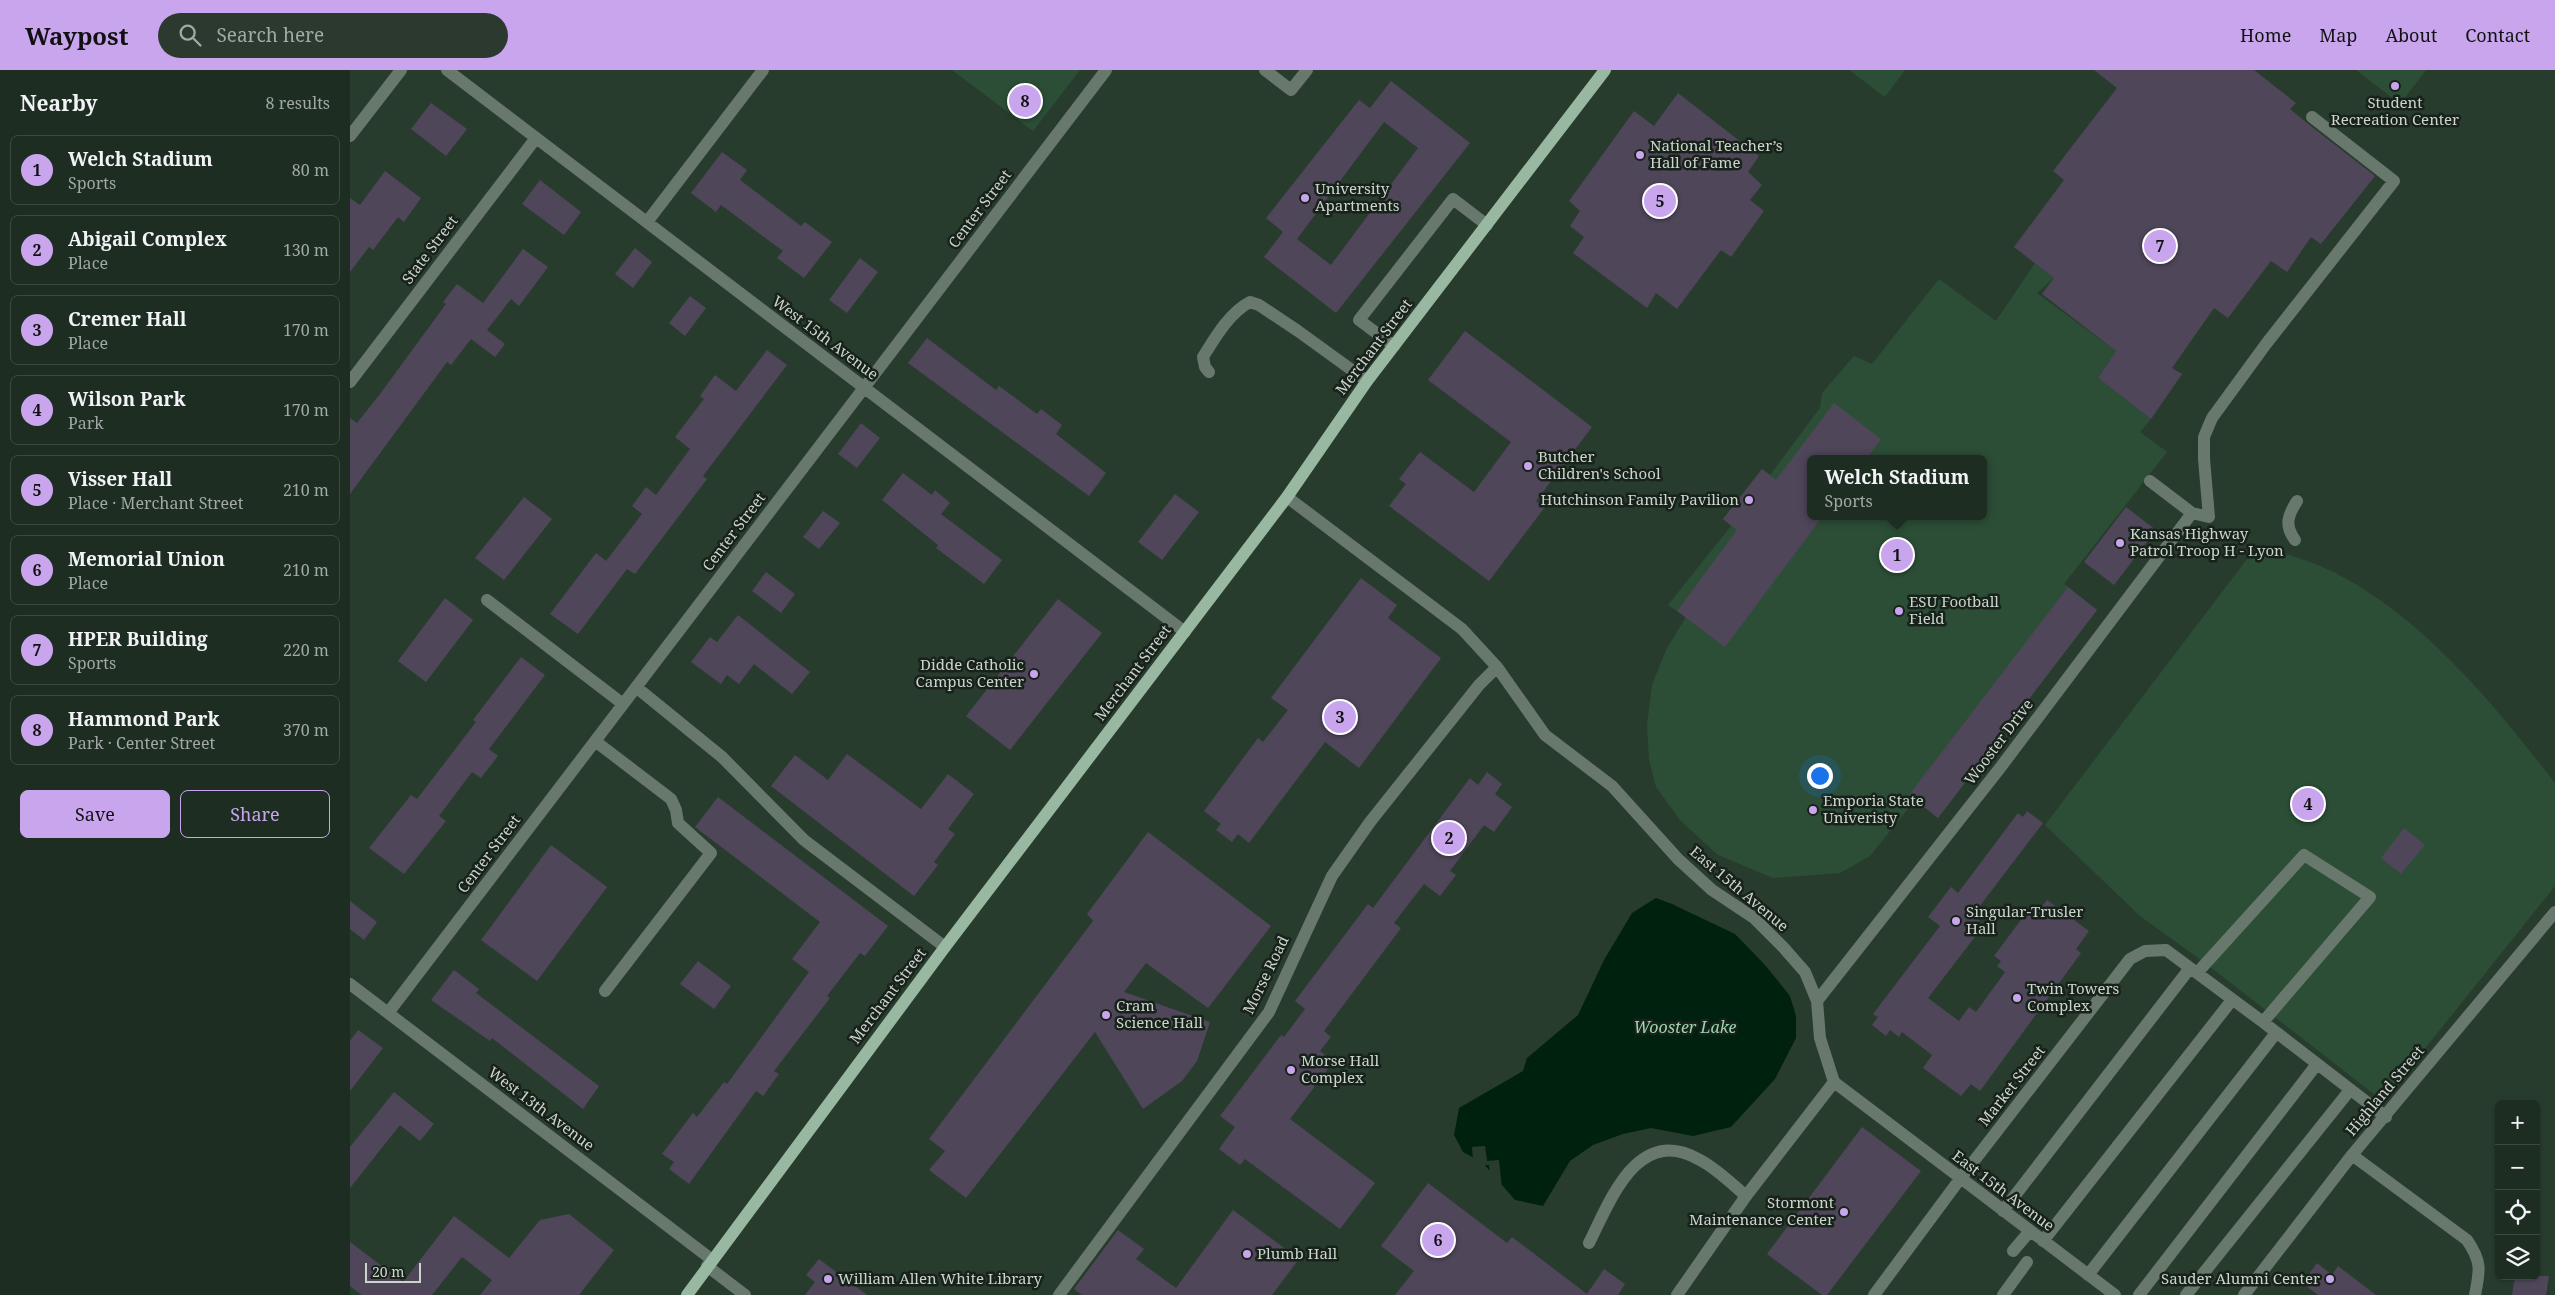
<!DOCTYPE html>
<meta charset="utf-8">
<style>
body{margin:0;font-family:"Noto Serif",serif;background:#2b392f;color:#f1f3f6}
.controls{position:absolute;right:15px;bottom:15px;display:grid;overflow:hidden;border-radius:8px;box-shadow:0 1px 4px #0004}
.controls button{width:45px;height:45px;display:grid;place-items:center;padding:0;border:0;border-bottom:1px solid #3c4940;background:#1e2d22;color:#f1f3f6;font:25px sans-serif}
.scale{position:absolute;left:15px;bottom:12px;width:56px;box-sizing:border-box;padding-left:5px;border:2px solid #cad6cd;border-top:0;font-size:14px;line-height:18px;white-space:nowrap;color:#cad6cd;-webkit-text-stroke:4px #18211a;paint-order:stroke}
.you{position:absolute;left:1469px;top:705px;width:18px;height:18px;margin:-12px;border:4px solid #fff;border-radius:50%;background:#1a73e8;box-shadow:0 0 0 8px #1a73e833}
.badge{display:grid;place-items:center;width:32px;height:32px;border-radius:50%;background:#c9a5ee;color:#111;font-size:16px;font-weight:700}
.pin{position:absolute;translate:-50% -50%;border:2px solid #fff;box-shadow:0 1px 5px #0006}
.popup{position:absolute;left:1457px;top:385px;width:180px;height:65px;box-sizing:border-box;display:grid;place-content:center;border-radius:8px;background:#1e2d22;filter:drop-shadow(0 1px 4px #0005);font-size:16px;white-space:nowrap;color:#a1a8a5}
.popup b{font-size:19px;color:#f1f3f6}
.popup::after{content:'';position:absolute;left:50%;top:100%;margin-left:-10px;border:10px solid transparent;border-top-color:#1e2d22}
.list{margin:0;padding:0;list-style:none}
h2{display:flex;justify-content:space-between;align-items:center;height:65px;margin:0;padding:0 20px;font-size:21px}
h2 small{font-size:16px;font-weight:400;color:#a1a8a5}
.list li{display:grid;grid-template-columns:32px 1fr auto;gap:15px;align-items:center;box-sizing:border-box;height:70px;margin:0 10px 10px;padding:0 10px;border:1px solid #3c4940;border-radius:8px}
.list b{display:block;font-size:19px;white-space:nowrap}
.list p{margin:0;font-size:16px;white-space:nowrap;color:#a1a8a5}
.list em{font-size:16px;font-style:normal;color:#a1a8a5}
.actions{display:flex;gap:10px;padding:15px 20px}
.actions a{flex:1;padding:11px 0;border:1px solid #c9a5ee;border-radius:8px;text-align:center;font-size:18px;color:#c9a5ee}
.actions .main{background:#c9a5ee;color:#111}
.icon{flex:none;width:28px;height:28px;fill:none;stroke:currentColor;stroke-width:2;stroke-linecap:round;stroke-linejoin:round}
.map{position:relative;flex:none;width:2205px;height:1225px;overflow:hidden}
header{display:flex;align-items:center;gap:30px;box-sizing:border-box;height:70px;padding:0 25px;background:#c9a5ee;color:#111}
header strong{font-size:24px}
nav{display:flex;gap:28px;margin-inline-start:auto;font-size:18px}
.search{width:350px;height:45px;background:#2b392f;display:flex;align-items:center;gap:12px;box-sizing:border-box;padding:0 18px;border-radius:28px;color:#a1a8a5;font-size:19px}
main{display:flex}
aside{flex:1;background:#1e2d22}
.map>svg:first-child{display:block}
</style>
<header>
<strong>Waypost</strong>
<div class="search"><svg class="icon" aria-label="search" viewBox="0 0 24 24"><circle cx="10" cy="10" r="6"/><path d="M15 15l6 6"/></svg>Search here</div>
<nav><a>Home</a><a>Map</a><a>About</a><a>Contact</a></nav>
</header>
<main>
<aside>
<h2>Nearby<small>8 results</small></h2>
<ul class="list">
<li><span class="badge">1</span><div><b>Welch Stadium</b><p>Sports</p></div><em>80 m</em></li>
<li><span class="badge">2</span><div><b>Abigail Complex</b><p>Place</p></div><em>130 m</em></li>
<li><span class="badge">3</span><div><b>Cremer Hall</b><p>Place</p></div><em>170 m</em></li>
<li><span class="badge">4</span><div><b>Wilson Park</b><p>Park</p></div><em>170 m</em></li>
<li><span class="badge">5</span><div><b>Visser Hall</b><p>Place · Merchant Street</p></div><em>210 m</em></li>
<li><span class="badge">6</span><div><b>Memorial Union</b><p>Place</p></div><em>210 m</em></li>
<li><span class="badge">7</span><div><b>HPER Building</b><p>Sports</p></div><em>220 m</em></li>
<li><span class="badge">8</span><div><b>Hammond Park</b><p>Park · Center Street</p></div><em>370 m</em></li>
</ul>
<div class="actions"><a class="main">Save</a><a>Share</a></div>
</aside>
<div class="map">
<svg width="2205" height="1225" viewBox="0 0 2205 1225">
<rect width="100%" height="100%" fill="#283c2e"/>
<!-- green -->
<path fill="#2c4e37" fill-rule="evenodd" d="M602 0H730L683 61Z
M1499 0H1555L1535 27Z
M2006 0H2076L2050 34Z
M1685 193 1704 208 1687 223 1766 281 1748 308 1801 349 1790 362 1817 382 1714 514 1747 540 1588 748 1565 730 1520 786 1490 803 1423 808 1368 785 1330 750 1306 717 1299 689 1297 655 1302 615 1316 580 1336 547 1318 535 1381 456 1373 449 1412 399 1420 405 1470 338 1472 323 1504 286 1522 294 1589 209 1646 251ZM1461 389H1633V446H1461Z
M1907 476C1937 484 1966 492 1993 507 2080 555 2145 636 2205 713V816L2033 1031 1855 893 1790 846 1695 755Z"/>
<!-- water -->
<path fill="#00210d" d="M1306 828 1322 834 1385 864 1415 895 1440 926 1446 946V968L1425 1009 1381 1057 1343 1066 1301 1058 1273 1064 1243 1075 1220 1091 1193 1136 1165 1130 1133 1093 1113 1082 1104 1065 1109 1038 1173 1001 1177 988 1228 945 1254 890 1282 843Z"/>
<!-- pier -->
<path fill="#283c2e" d="M1135 1076 1137 1091 1149 1090 1152 1119 1140 1105 1139 1095H1132L1123 1090 1122 1077Z"/>
<!-- building -->
<path fill="#4f465a" fill-rule="evenodd" d="M1744 0H1904L1946 33 1940 39 1957 53 2025 106 1971 174 1961 167 1937 202 1921 191 1878 248 1864 238 1822 298 1832 304 1801 349 1748 308 1766 281 1692 224 1704 208 1664 177 1714 110 1703 101 1767 18Z
M1041 11 1120 73 986 243 914 187 933 162 916 148 1009 30 1020 38ZM1034 52 1068 78 981 195 947 169Z
M1328 23 1409 86 1398 102 1412 115 1400 130 1414 141 1381 187 1371 180 1327 239 1306 223 1297 238 1223 183 1234 167 1220 156 1230 141 1219 131 1284 41 1304 56Z
M81 33 117 59 96 86 61 59Z
M372 82 397 100 390 110 451 156 455 152 482 172 454 208 427 188 433 181 371 135 366 142 341 123Z
M35 101 71 128 54 152 48 147 23 180 19 177 0 202V128L10 135Z
M190 110 231 142 214 165 172 134Z
M285 178 302 192 283 218 265 204Z
M173 179 198 197 169 236 161 229 137 260 155 274 145 287 121 269 101 295 97 292 0 424V348L7 353 30 324 96 234 93 232 107 214 133 233Z
M510 188 528 202 497 243 479 230Z
M340 226 356 238 335 266 319 253Z
M1115 261 1242 357 1186 431 1195 437 1139 511 1039 436 1056 414 1049 409 1070 382 1124 422 1161 372 1078 310Z
M577 268 646 320 649 316 687 344 691 339 712 355 706 364 756 403 739 426 558 293Z
M417 280 437 295 353 406 357 409 285 504 277 499 228 564 200 544 246 483 256 491 292 444 282 436 296 417 306 425 340 379 325 367 354 329 350 326 365 305 386 321Z
M1484 333 1531 369 1516 389H1461V446H1473L1375 577 1327 541 1387 460 1373 449 1412 399 1426 410Z
M511 353 530 368 507 398 488 384Z
M553 403 582 425 585 420 600 433 591 444 652 490 634 514 586 478 588 475 532 430Z
M825 424 849 442 812 490 788 472Z
M174 427 202 449 154 510 125 488Z
M1776 437 1806 460 1764 515 1734 492Z
M473 441 490 453 469 479 453 467Z
M416 502 445 524 431 543 402 521Z
M1011 508 1047 535 1038 548 1091 588 1009 698 975 672 899 773 888 764 882 772 866 760 871 754 854 741 908 668 913 672 938 640 921 628Z
M1718 517 1747 540 1588 748 1559 725Z
M95 528 123 550 76 612 48 591Z
M708 529 752 563 660 680 616 646Z
M388 545 460 602 442 624 404 594 389 614 377 605 371 614 341 592 360 567 367 572Z
M171 587 195 605 139 679 148 686 131 708 122 702 89 746 96 751 54 804 19 778 61 725 67 729 126 652 123 650Z
M497 684 571 739 598 704 624 724 598 759 605 764 584 792 588 795 564 826 421 716 445 685 478 710Z
M1137 702 1152 714 1145 724 1162 737 1144 762 1134 755 1100 801 1106 805 1090 826 1074 814 1044 853 1051 858 974 961 981 967 970 981 984 991 940 1049 1025 1113 990 1159 895 1089 890 1095 869 1079 885 1057 870 1046 931 965 934 967 955 939 945 931 1018 834 1023 838 1120 708 1128 715Z
M368 727 538 856 515 886 510 883 477 926 480 928 424 1001 429 1004 413 1026 406 1021 339 1114 319 1099 324 1092 312 1084 343 1043 347 1047 374 1012 377 1014 459 902 442 889 470 852 345 757Z
M1677 741 1693 753 1626 841 1633 845 1626 855 1631 859 1578 928 1609 951 1619 937 1626 942 1655 902 1647 896 1651 891 1644 886 1679 839 1686 844 1697 830 1739 861 1726 879 1731 883 1630 1021 1621 1014 1611 1026 1573 998 1582 985 1552 962 1549 967 1540 960 1536 966 1522 955 1528 947 1523 944 1590 856 1578 847 1601 817 1608 823 1668 743 1673 747Z
M2054 758 2075 775 2051 804 2031 788Z
M798 762 921 856 858 938 796 893 774 922 860 952 847 991 832 1011 793 1039 745 962 616 1128 579 1100 595 1081 579 1069 743 851 737 844Z
M201 775 257 817 187 911 131 870Z
M0 831 27 852 14 870 0 859Z
M348 891 381 916 364 939 330 914Z
M104 900 129 919 126 923 249 1016 233 1039 142 968 140 971 81 930Z
M8 960 33 978 0 1021V971Z
M44 1022 84 1054 70 1071 50 1055 0 1118V1077Z
M1512 1057 1571 1101 1477 1225H1472L1417 1184Z
M1078 1113 1157 1173 1162 1167 1237 1224 1254 1199 1275 1214 1268 1225H1045L1064 1201 1031 1176Z
M883 1140 949 1189 922 1225H732L724 1219 768 1160 794 1179 786 1189 826 1218Z
M219 1144 264 1180 229 1225H130L142 1210 112 1187 82 1225H12L0 1216V1172L53 1212 104 1146 159 1188 190 1150Z
M469 1189 517 1225H455L465 1212 456 1205Z
M1967 1193 1982 1205 1988 1196 2026 1225H1968L1952 1213Z
M2165 1206H2199L2196 1225H2162Z"/>
<g fill="none" stroke-linecap="round" stroke-linejoin="round">
<!-- minor -->
<path stroke="#68786d" stroke-width="12" d="M97 0 835 562
M915 0 941 20 957 0
M0 66 51 0
M297 152 413 0
M1044 276 1009 250 1103 129 1137 155
M859 302 855 297 853 287C865 268 879 243 900 232L909 235 948 261 1017 311
M0 312 186 68
M1800 411 1842 443
M937 427 1112 559 1147 597 1195 665 1262 716 1328 789 1362 820 1404 848 1433 877 1455 902 1467 931 1470 968 1484 1012 1765 1225
M1945 470C1934 455 1938 445 1947 431
M137 530 273 634
M286 617 372 687 454 770 595 877
M245 671 321 729 326 740 328 753 361 783 255 921
M1847 903 1954 785 2020 827 1913 952
M0 914 361 1189
M1467 931 1650 698 1842 443 1859 447 1854 389V367L1862 348 1916 274 2044 111 1962 47
M38 943 756 0
M2002 1085 2117 1170C2132 1192 2130 1200 2125 1225
M1653 1141 1840 898
M1693 1171 1882 930
M1239 1173C1261 1129 1288 1054 1350 1090 1367 1099 1381 1113 1396 1126L1484 1012
M1663 1181 1680 1161
M357 1196 395 1225
M1738 1205 1926 963
M709 1225 919 942 982 806 1020 752 1129 615 1147 597
M1327 1225 1396 1126
M1524 1225 1610 1109 1780 889 1795 881 1816 880 1913 952 2036 1047
M1653 1225 1677 1192
M1789 1225 1967 994
M1836 1225 2000 1020
M1894 1225 2002 1085 2205 842"/>
<!-- major -->
<path stroke="#98b8a1" stroke-width="12" d="M337 1225 595 877 937 427 1017 311 1255 0"/>
</g>
<!-- markers -->
<g fill="#c9a5ee" stroke="#18211a" stroke-width="2">
<circle cx="2045" cy="16" r="5"/>
<circle cx="1290" cy="85" r="5"/>
<circle cx="955" cy="128" r="5"/>
<circle cx="1178" cy="396" r="5"/>
<circle cx="1399" cy="430" r="5"/>
<circle cx="1770" cy="473" r="5"/>
<circle cx="1549" cy="541" r="5"/>
<circle cx="684" cy="604" r="5"/>
<circle cx="1463" cy="740" r="5"/>
<circle cx="1606" cy="851" r="5"/>
<circle cx="1667" cy="928" r="5"/>
<circle cx="756" cy="945" r="5"/>
<circle cx="941" cy="1000" r="5"/>
<circle cx="1494" cy="1142" r="5"/>
<circle cx="897" cy="1184" r="5"/>
<circle cx="478" cy="1209" r="5"/>
<circle cx="1980" cy="1209" r="5"/>
</g>
<g text-anchor="middle" stroke-width="5" stroke-linejoin="round" paint-order="stroke">
<!-- poi labels -->
<g font-size="15" fill="#cad6cd" stroke="#18211a" text-anchor="start">
<text x="2045" y="38" text-anchor="middle">Student<tspan x="2045" dy="17">Recreation Center</tspan></text>
<text x="1300" y="81">National Teacher’s<tspan x="1300" dy="17">Hall of Fame</tspan></text>
<text x="965" y="124">University<tspan x="965" dy="17">Apartments</tspan></text>
<text x="1188" y="392">Butcher<tspan x="1188" dy="17">Children's School</tspan></text>
<text x="1389" y="435" text-anchor="end">Hutchinson Family Pavilion</text>
<text x="1780" y="469">Kansas Highway<tspan x="1780" dy="17">Patrol Troop H - Lyon</tspan></text>
<text x="1559" y="537">ESU Football<tspan x="1559" dy="17">Field</tspan></text>
<text x="674" y="600" text-anchor="end">Didde Catholic<tspan x="674" dy="17">Campus Center</tspan></text>
<text x="1473" y="736">Emporia State<tspan x="1473" dy="17">Univeristy</tspan></text>
<text x="1616" y="847">Singular-Trusler<tspan x="1616" dy="17">Hall</tspan></text>
<text x="1677" y="924">Twin Towers<tspan x="1677" dy="17">Complex</tspan></text>
<text x="766" y="941">Cram<tspan x="766" dy="17">Science Hall</tspan></text>
<text x="951" y="996">Morse Hall<tspan x="951" dy="17">Complex</tspan></text>
<text x="1484" y="1138" text-anchor="end">Stormont<tspan x="1484" dy="17">Maintenance Center</tspan></text>
<text x="907" y="1189">Plumb Hall</text>
<text x="488" y="1214">William Allen White Library</text>
<text x="1970" y="1214" text-anchor="end">Sauder Alumni Center</text>
</g>
<!-- street labels -->
<g font-size="15" fill="#cad6cd" stroke="#18211a">
<text transform="translate(630 139) rotate(-53)" y="5">Center Street</text>
<text transform="translate(80 180) rotate(-53)" y="5">State Street</text>
<text transform="translate(475 268) rotate(37)" y="5">West 15th Avenue</text>
<text transform="translate(1024 277) rotate(-53)" y="5">Merchant Street</text>
<text transform="translate(384 462) rotate(-53)" y="5">Center Street</text>
<text transform="translate(783 603) rotate(-53)" y="5">Merchant Street</text>
<text transform="translate(1649 672) rotate(-53)" y="5">Wooster Drive</text>
<text transform="translate(139 784) rotate(-53)" y="5">Center Street</text>
<text transform="translate(1389 819) rotate(40)" y="5">East 15th Avenue</text>
<text transform="translate(916 905) rotate(-64)" y="5">Morse Road</text>
<text transform="translate(538 926) rotate(-53)" y="5">Merchant Street</text>
<text transform="translate(1662 1016) rotate(-52)" y="5">Market Street</text>
<text transform="translate(2035 1021) rotate(-50)" y="5">Highland Street</text>
<text transform="translate(191 1039) rotate(37)" y="5">West 13th Avenue</text>
<text transform="translate(1653 1121) rotate(37)" y="5">East 15th Avenue</text>
</g>
<!-- water labels -->
<g font-size="16" font-style="italic" fill="#99d6ac" stroke="#18211a">
<text x="1335" y="963">Wooster Lake</text>
</g>
</g>
</svg>
<div class="controls">
<button>+</button>
<button>−</button>
<button><svg class="icon" aria-label="locate" viewBox="0 0 24 24"><circle cx="12" cy="12" r="6"/><path d="M12 2v4M12 18v4M2 12h4M18 12h4"/></svg></button>
<button><svg class="icon" aria-label="layers" viewBox="0 0 24 24"><path d="M12 4l9 5-9 5-9-5zM3 14l9 5 9-5"/></svg></button>
</div>
<div class="scale">20 m</div>
<div class="you"></div>
<div class="pin badge" style="left:1547px;top:485px">1</div>
<div class="popup"><b>Welch Stadium</b>Sports</div>
<div class="pin badge" style="left:1099px;top:768px">2</div>
<div class="pin badge" style="left:990px;top:647px">3</div>
<div class="pin badge" style="left:1958px;top:734px">4</div>
<div class="pin badge" style="left:1310px;top:131px">5</div>
<div class="pin badge" style="left:1088px;top:1170px">6</div>
<div class="pin badge" style="left:1810px;top:176px">7</div>
<div class="pin badge" style="left:675px;top:31px">8</div>
</div>
</main>
